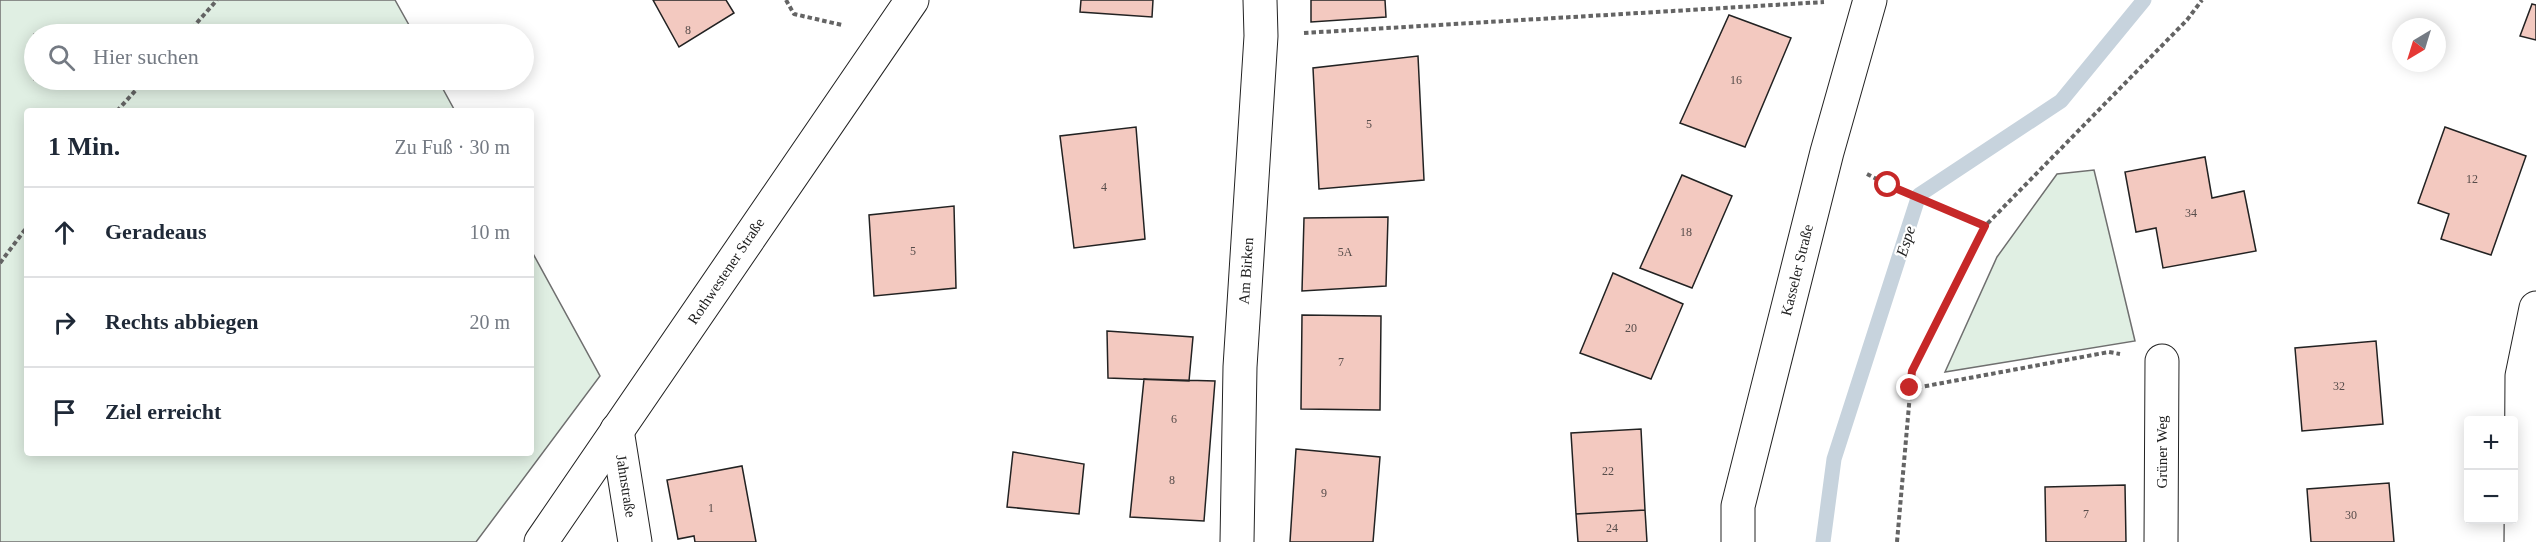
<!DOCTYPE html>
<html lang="de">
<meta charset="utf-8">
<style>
body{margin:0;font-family:"Times New Roman",serif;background:#f2f2f3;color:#1f2937}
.controls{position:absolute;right:18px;bottom:18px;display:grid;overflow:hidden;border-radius:6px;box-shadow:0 3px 15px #0003}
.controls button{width:54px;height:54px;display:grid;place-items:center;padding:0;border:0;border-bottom:2px solid #e0e1e3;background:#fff;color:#1f2937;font:30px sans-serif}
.compass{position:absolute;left:2392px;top:18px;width:54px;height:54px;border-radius:50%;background:#fff;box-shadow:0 3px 15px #0003;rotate:218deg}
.stop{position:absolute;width:18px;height:18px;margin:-14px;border:4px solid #c62828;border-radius:50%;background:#fff}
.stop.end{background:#c62828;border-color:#fff;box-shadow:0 2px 6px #0008}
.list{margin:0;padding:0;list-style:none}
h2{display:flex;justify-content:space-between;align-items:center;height:78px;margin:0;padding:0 24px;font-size:26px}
h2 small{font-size:20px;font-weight:400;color:#747a83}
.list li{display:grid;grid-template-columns:39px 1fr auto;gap:18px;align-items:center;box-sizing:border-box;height:90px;padding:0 24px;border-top:2px solid #e0e1e3}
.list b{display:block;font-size:22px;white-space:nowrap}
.list em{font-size:20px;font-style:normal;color:#747a83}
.icon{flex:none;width:33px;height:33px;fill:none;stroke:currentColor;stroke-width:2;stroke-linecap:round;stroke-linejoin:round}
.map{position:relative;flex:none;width:2536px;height:542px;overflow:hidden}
.search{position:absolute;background:#fff;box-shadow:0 3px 15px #0003;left:24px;top:24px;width:510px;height:66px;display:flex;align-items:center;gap:15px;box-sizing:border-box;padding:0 21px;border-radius:33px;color:#747a83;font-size:22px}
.panel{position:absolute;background:#fff;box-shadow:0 3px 15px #0003;left:24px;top:108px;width:510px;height:348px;border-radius:6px}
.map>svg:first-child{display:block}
</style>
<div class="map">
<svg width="2536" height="542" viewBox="0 0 2536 542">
<rect width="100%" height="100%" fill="#fff"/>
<!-- green -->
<path fill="#e0efe3" stroke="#6f6f6f" stroke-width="1.5" d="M0 0H395L414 34H34V80H438L455 111H27V453H531V250L600 376 476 542H0Z
M2094 170 2135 341 1945 372 1997 257 2057 174Z"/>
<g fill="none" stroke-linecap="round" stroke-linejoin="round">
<!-- stream -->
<path stroke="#c7d3dd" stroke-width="15" d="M1823 542 1834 459 1919 195 2061 101 2144 0"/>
</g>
<!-- building -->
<path fill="#f3c9c0" stroke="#222" stroke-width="1.5" d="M653 0H726L734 13 679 47Z
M1081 0H1153L1152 17 1080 12Z
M1311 0H1385L1386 17 1311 22Z
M2532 4 2536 5V40L2520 36Z
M1729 15 1791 38 1745 147 1680 123Z
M1418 56 1424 180 1319 189 1313 68Z
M1136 127 1145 239 1074 248 1060 136Z
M2445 127 2526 156 2491 255 2441 239 2449 214 2418 203Z
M2205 157 2212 198 2244 191 2256 251 2163 268 2156 228 2136 232 2125 172Z
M1682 175 1732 196 1692 288 1640 268Z
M954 206 956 288 874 296 869 215Z
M1388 217 1386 286 1302 291 1304 218Z
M1613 273 1683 304 1651 379 1580 353Z
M1302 315 1381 316 1380 410 1301 409Z
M1107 331 1193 337 1189 381 1108 378Z
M2376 341 2383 424 2302 431 2295 348Z
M1144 379 1215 381 1204 521 1130 517Z
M1641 429 1645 510 1576 514 1571 433Z
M1296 449 1380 457 1373 542H1290Z
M1013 452 1084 464 1079 514 1007 507Z
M742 466 756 542H695L694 536 678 539 667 480Z
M2389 483 2394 542H2311L2307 489Z
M2125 485 2126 542H2046L2045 487Z
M1645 510 1647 542H1578L1576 514Z"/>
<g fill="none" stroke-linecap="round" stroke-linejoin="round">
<!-- minor casing -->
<g stroke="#222" stroke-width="35">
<path id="minor" d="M617 430 635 542
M1237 542 1240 367 1261 36 1260 0
M1738 542V506L1827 152 1870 0
M2161 542 2162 361
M2521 542 2522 376 2536 308"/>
</g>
<!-- major casing -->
<g stroke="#222" stroke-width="35">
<path id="major" d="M541 542 912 0"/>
</g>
<!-- path -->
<path stroke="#646464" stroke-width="4" stroke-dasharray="4.5 3" stroke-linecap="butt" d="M786 0 794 14 842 25
M1304 33 1824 2
M187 34 217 0
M117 111 145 80
M1867 174 1888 185 1985 226
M0 263 27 227
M1910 389 2109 352 2120 354
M1897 542 1912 371 1985 226 2187 20 2202 0"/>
<!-- minor -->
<use href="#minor" stroke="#fff" stroke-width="33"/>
<!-- major -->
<use href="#major" stroke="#fff" stroke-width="33"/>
</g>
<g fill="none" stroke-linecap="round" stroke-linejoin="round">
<!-- route -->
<path stroke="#c62828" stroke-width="8" d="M1888 185 1985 226 1912 371 1910 388"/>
</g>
<g text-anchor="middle" stroke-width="4.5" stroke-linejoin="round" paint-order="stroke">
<!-- number labels -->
<g font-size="12" fill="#564c4a">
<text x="688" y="34">8</text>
<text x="1736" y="84">16</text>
<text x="1369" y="128">5</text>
<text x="2472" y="183">12</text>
<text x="1104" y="191">4</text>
<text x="2191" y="217">34</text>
<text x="1686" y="236">18</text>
<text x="913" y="255">5</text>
<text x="1345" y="256">5A</text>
<text x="1631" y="332">20</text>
<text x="1341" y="366">7</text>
<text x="2339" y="390">32</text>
<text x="1174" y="423">6</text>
<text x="1608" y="475">22</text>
<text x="1172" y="484">8</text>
<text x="1324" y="497">9</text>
<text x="711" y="512">1</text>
<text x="2086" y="518">7</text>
<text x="2351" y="519">30</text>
<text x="1612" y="532">24</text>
</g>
<!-- street labels -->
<g font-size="15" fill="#222" stroke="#fff">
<text transform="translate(1797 270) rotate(-76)" y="5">Kasseler Straße</text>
<text transform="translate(726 271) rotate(-56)" y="5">Rothwestener Straße</text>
<text transform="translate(1246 271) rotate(-86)" y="5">Am Birken</text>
<text transform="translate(2162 452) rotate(-90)" y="5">Grüner Weg</text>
<text transform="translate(626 486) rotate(81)" y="5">Jahnstraße</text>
</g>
<!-- water labels -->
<g font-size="16" font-style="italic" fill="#222" stroke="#fff">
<text transform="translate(1905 241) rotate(-72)" y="6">Espe</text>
</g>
</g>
</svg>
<div class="controls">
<button>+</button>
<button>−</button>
</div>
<svg class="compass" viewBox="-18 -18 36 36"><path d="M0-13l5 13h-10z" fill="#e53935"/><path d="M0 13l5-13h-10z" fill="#747a83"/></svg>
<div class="stop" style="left:1888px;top:185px"></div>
<div class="stop end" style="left:1910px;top:388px"></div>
<div class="search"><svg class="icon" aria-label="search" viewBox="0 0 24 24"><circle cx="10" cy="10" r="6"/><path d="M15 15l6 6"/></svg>Hier suchen</div>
<section class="panel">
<h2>1 Min.<small>Zu Fuß · 30 m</small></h2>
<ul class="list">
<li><svg class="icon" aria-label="ahead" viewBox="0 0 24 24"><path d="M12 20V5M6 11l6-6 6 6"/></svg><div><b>Geradeaus</b></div><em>10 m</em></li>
<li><svg class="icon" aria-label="right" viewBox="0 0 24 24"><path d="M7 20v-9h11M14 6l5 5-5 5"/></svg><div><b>Rechts abbiegen</b></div><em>20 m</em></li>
<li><svg class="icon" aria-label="arrive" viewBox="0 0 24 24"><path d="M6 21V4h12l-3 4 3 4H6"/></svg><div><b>Ziel erreicht</b></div></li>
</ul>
</section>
</div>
